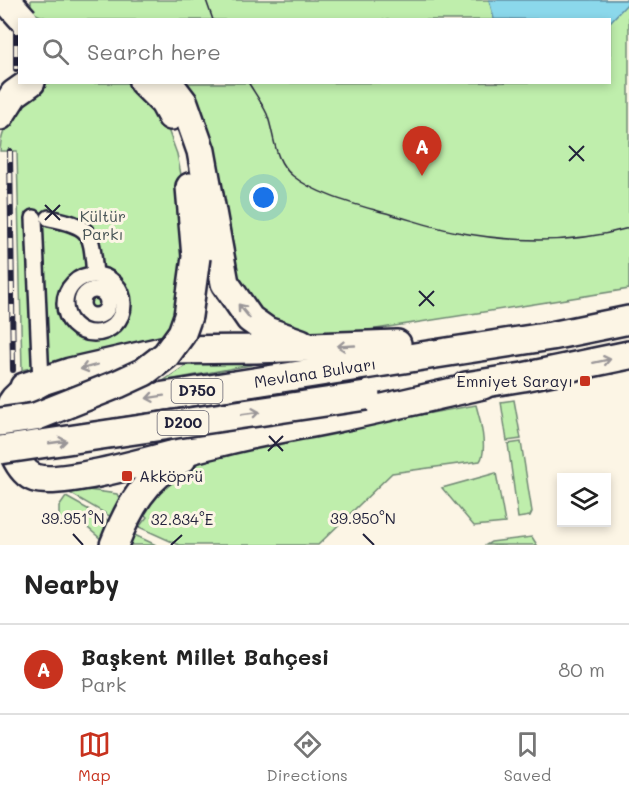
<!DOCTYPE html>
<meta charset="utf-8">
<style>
body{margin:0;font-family:Mali,sans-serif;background:#f2f2f2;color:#222}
.controls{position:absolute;right:18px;bottom:18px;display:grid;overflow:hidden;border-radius:0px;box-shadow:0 3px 9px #0003}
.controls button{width:54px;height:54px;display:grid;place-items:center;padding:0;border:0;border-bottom:2px solid #e0e0e0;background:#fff;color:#222;font:30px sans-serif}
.you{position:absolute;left:264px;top:198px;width:21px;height:21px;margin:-15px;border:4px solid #fff;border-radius:50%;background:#1a73e8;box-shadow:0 0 0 9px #1a73e833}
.badge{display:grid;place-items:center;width:39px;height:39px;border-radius:50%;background:#c8321e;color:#fff;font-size:20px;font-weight:700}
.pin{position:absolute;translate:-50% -50px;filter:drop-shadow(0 2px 3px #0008)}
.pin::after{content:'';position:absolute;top:32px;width:21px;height:18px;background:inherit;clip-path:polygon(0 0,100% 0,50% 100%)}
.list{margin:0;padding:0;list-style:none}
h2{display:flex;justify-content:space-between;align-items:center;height:78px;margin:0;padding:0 24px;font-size:26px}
h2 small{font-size:20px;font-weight:400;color:#767676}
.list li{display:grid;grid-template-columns:39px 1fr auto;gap:18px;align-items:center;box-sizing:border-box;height:90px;padding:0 24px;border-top:2px solid #e0e0e0}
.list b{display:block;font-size:22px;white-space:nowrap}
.list p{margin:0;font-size:20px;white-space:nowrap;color:#767676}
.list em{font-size:20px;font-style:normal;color:#767676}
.icon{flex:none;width:33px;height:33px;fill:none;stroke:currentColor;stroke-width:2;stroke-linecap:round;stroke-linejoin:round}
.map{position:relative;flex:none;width:629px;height:545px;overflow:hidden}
.search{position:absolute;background:#fff;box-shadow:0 3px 9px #0003;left:18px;right:18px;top:18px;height:66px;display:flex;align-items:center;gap:15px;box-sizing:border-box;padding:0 21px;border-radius:0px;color:#767676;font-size:22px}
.sheet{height:168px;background:#fff}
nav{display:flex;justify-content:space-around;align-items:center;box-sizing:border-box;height:84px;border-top:2px solid #e0e0e0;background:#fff;font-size:16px;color:#767676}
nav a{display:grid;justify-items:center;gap:3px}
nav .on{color:#c8321e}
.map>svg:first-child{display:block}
</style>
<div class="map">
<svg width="629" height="545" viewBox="0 0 629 545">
<rect width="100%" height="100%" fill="#fcf5e5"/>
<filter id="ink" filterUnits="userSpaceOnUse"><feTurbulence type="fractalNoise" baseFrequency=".0167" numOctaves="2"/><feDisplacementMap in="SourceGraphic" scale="12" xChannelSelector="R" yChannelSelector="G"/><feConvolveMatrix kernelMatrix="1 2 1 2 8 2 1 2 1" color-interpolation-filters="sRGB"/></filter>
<g filter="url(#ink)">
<!-- green -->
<path fill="#bfeeac" stroke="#708874" stroke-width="1.5" d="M31 0H629V289L363 331 312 335 268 322 237 290 206 123 196 101 184 83 610 82V20H52L38 15 31 10Z
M47 83H132L166 124 177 154 184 190 187 259 171 335 22 370 17 151H0C0 125 24 94 47 83Z
M194 360 272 361 163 381Z
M514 400 521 439 507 441 501 402Z
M476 405C480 418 488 450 480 461L392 473 318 545H179L139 527 147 517 139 509 188 462 251 445Z
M521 442 532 512 530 516 518 518 508 444Z
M496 473 505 523 474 526 442 488Z
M67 487 117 494 120 500 113 518 66 491Z
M66 497 111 522 101 539 82 523 59 522V507Z
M126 531 156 545H121Z
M532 537 537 545H486L491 542Z"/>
<!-- water -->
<path fill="#8bd8eb" stroke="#618fa5" stroke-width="1.5" d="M489 0H629V2L610 22V20L494 19Z"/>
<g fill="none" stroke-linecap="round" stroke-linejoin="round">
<!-- street casing -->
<g stroke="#22223b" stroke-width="20">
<path id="street" d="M34 218 41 382
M49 218C93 227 91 232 95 275
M65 304a29 29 0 1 1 58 0a29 29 0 1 1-58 0Z
M82 303a13 13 0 1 1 26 0a13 13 0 1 1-26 0Z"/>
</g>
<!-- highway casing -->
<g stroke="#22223b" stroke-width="32">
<g id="highway">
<path d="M143 82 164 103 171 116"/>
<path d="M168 82 184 103 201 151 225 283 250 319 267 331 301 343"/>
<path d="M0 116 14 94 31 82"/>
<path d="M190 187 196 257"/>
<path d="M41 382C19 394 8 397 7 424 7 441 18 472 35 478 65 488 185 450 221 442 259 432 298 426 337 418 386 408 434 396 483 385"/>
<path d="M466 386 523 377 629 355"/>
<path d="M24 387 70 372 166 350 256 349 397 344"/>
<path id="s1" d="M62 412 551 336 629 320"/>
<path d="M114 545C128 509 145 476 182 459"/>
</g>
</g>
<!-- street -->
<use href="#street" stroke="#fcf5e5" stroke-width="15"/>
<!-- highway -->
<use href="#highway" stroke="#fcf5e5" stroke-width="27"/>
<!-- tram -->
<path stroke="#22223b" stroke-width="1.5" d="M206 0 213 20
M248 82C254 92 262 103 267 114 275 136 273 160 293 176 315 194 354 204 382 212 406 218 431 227 457 232 515 243 572 244 629 228"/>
<!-- rail casing -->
<g stroke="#22223b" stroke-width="6">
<path id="rail" d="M16 0V69
M10 151 13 370"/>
</g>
<!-- rail -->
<use href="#rail" stroke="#fcf5e5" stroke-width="4" stroke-dasharray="11" stroke-linecap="butt"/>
<!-- highway-bridge casing -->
<g stroke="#22223b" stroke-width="32" stroke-linecap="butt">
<path id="highway-bridge" d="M6 0 24 20
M0 422 35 417 118 384 144 372 166 355 182 333 188 316 196 257
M0 450 366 396"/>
</g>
<!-- highway-bridge -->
<use href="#highway-bridge" stroke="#fcf5e5" stroke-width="27"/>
</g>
<!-- one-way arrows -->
<defs><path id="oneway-shaft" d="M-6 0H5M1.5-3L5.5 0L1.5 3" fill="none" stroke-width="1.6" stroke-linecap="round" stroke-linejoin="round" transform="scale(1.5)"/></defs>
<g stroke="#9a9698">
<use href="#oneway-shaft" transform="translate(244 311) rotate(-129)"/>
<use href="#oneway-shaft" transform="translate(346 346) rotate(177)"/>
<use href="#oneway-shaft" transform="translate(602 361) rotate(-12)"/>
<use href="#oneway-shaft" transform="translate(89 367) rotate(165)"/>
<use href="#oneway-shaft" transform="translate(155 397) rotate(171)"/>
<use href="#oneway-shaft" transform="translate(251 413) rotate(-8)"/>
<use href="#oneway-shaft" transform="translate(58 442) rotate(-8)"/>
</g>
</g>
<!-- ticks -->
<path fill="none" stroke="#22223b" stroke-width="2" d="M569 146 584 161M569 161 584 146M45 205 60 220M45 220 60 205M419 291 434 306M419 306 434 291M269 436 283 451M268 451 283 436M73 534 83 545M363 534 374 545M171 545 182 535"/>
<!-- markers -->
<g fill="#c8321e" stroke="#fcf5e5" stroke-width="2">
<rect x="579" y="375" width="12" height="12" rx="3"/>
<rect x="121" y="470" width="12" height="12" rx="3"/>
</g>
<g text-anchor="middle" stroke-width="6" stroke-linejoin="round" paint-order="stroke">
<!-- shield labels -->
<g fill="#fcf5e5" stroke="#63616e" stroke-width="1.5">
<rect x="171.5" y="379" width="51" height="24" rx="4.5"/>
<rect x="157.5" y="411" width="51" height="24" rx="4.5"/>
</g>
<g font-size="15" font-weight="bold" fill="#22223b">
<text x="197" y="396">D750</text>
<text x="183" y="428">D200</text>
</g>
<!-- park labels -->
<g font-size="16" fill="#495557" stroke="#fcf5e5">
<text x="103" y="222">Kültür<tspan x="103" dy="18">Parkı</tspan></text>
</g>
<!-- street labels -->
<g font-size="16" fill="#22223b" stroke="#fcf5e5">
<text dy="6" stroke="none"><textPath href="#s1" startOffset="256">Mevlana Bulvarı</textPath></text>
</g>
<!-- poi labels -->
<g font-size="16" fill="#22223b" stroke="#fcf5e5" text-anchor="end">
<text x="573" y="387">Emniyet Sarayı</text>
<text x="139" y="482" text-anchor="start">Akköprü</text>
</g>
</g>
<g font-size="15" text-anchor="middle" fill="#22223b" stroke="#fcf5e5" stroke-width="6" stroke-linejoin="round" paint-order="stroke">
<text x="73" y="524">39.951°N</text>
<text x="363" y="524">39.950°N</text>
<text x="182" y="525">32.834°E</text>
</g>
</svg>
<div class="controls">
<button><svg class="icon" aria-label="layers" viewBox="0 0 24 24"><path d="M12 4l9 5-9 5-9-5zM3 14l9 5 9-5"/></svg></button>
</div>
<div class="you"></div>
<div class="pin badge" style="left:422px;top:176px">A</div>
<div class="search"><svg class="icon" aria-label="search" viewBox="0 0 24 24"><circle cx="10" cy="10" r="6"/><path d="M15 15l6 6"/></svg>Search here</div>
</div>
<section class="sheet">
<h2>Nearby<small></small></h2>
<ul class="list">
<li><span class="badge">A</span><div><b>Başkent Millet Bahçesi</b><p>Park</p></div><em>80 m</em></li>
</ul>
</section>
<nav>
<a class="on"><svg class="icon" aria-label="map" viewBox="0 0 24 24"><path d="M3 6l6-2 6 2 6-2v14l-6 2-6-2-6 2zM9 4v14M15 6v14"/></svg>Map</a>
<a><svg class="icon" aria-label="directions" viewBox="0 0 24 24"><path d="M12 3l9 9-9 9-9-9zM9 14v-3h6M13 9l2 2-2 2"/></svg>Directions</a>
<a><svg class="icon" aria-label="saved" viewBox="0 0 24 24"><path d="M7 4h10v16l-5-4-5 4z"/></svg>Saved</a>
</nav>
